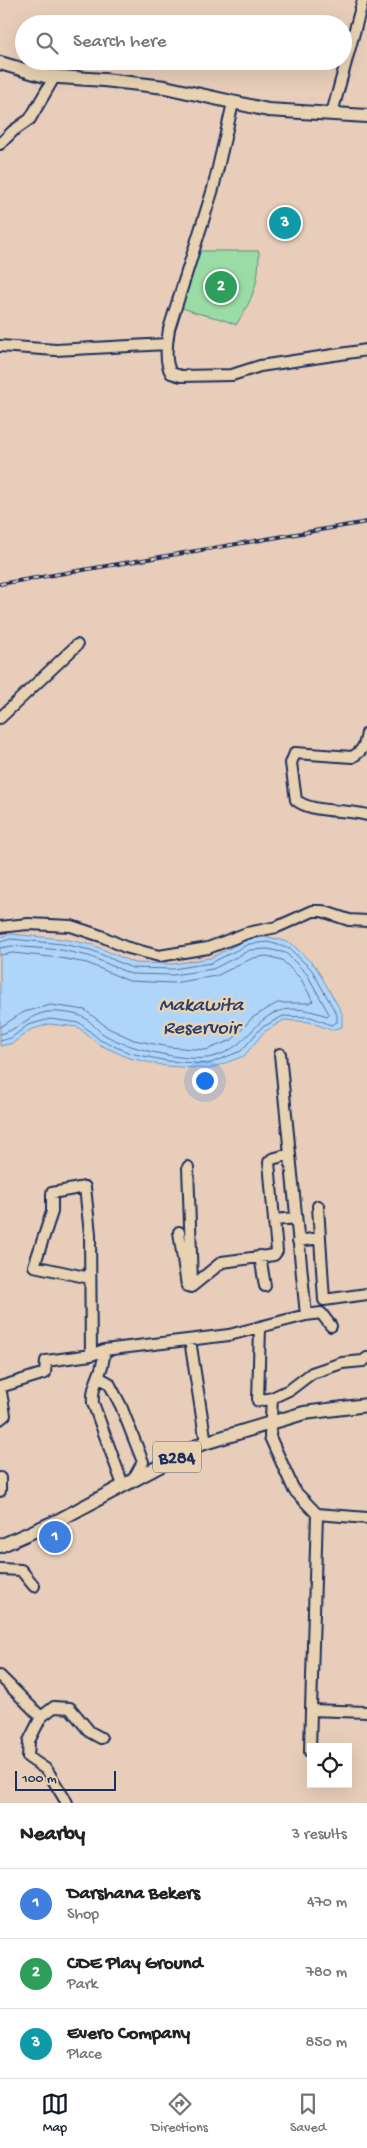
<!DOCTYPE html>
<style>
body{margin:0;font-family:"Gochi Hand",sans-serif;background:#f2f2f2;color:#222}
.controls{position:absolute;right:15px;bottom:15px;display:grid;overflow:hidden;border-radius:0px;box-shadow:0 5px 20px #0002}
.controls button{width:45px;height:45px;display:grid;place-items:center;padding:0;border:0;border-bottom:1px solid #e0e0e0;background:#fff;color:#222;font:25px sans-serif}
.scale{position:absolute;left:15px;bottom:12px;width:101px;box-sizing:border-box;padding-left:5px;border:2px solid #1b2f5e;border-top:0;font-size:14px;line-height:18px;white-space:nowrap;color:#1b2f5e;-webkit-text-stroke:4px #e8d2b1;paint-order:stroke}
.you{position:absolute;left:204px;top:1080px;width:18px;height:18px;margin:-12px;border:4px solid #fff;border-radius:50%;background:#1a73e8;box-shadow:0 0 0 8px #1a73e833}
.badge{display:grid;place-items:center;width:32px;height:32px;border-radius:50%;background:#111827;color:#fff;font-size:16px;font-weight:700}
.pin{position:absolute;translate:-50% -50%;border:2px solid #fff;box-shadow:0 1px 5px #0006}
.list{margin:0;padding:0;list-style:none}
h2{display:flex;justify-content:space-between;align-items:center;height:65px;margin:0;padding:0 20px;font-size:21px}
h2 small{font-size:16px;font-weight:400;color:#767676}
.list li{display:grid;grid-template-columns:32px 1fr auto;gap:15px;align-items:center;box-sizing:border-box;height:70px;padding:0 20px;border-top:1px solid #e0e0e0}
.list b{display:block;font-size:19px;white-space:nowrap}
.list p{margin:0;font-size:16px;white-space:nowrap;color:#767676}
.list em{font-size:16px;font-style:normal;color:#767676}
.icon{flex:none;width:28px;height:28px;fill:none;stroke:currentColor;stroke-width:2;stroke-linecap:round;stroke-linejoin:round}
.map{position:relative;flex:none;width:367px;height:1803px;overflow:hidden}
.search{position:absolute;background:#fff;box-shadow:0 5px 20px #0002;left:15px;right:15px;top:15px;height:55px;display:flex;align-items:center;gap:12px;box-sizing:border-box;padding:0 18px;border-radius:28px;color:#767676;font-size:19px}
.sheet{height:275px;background:#fff}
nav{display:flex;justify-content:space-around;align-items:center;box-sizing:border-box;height:70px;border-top:1px solid #e0e0e0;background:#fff;font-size:14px;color:#767676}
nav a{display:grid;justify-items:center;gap:2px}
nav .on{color:#111827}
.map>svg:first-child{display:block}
</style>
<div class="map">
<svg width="367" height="1803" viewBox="0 0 367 1803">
<rect width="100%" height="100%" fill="#e8ceba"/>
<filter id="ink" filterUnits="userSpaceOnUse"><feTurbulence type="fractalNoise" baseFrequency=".02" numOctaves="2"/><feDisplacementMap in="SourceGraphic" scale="10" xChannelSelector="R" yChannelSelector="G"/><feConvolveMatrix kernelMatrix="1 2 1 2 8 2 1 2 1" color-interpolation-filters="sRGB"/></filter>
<g filter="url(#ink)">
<!-- green -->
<path fill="#9bdca6" stroke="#5b8682" d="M199 251H259C259 284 253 298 236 325 221 318 216 318 201 314 193 313 187 308 178 307Z"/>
<!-- water -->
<path fill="#afd5f9" stroke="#7493bb" d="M11 934 63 939 93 945 134 963 173 964 210 958 248 939 268 937 291 943 316 967 342 1013V1027L331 1030 310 1022 284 1020 264 1032 244 1056 209 1069 166 1066 129 1058 98 1044 78 1027 49 1024 30 1030 13 1043 0 1046V937Z"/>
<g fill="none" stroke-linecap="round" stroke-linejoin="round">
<!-- shore -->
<path stroke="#56719c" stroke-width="1" d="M0 942 11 939 62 944 91 950 132 968 173 969 211 963 249 944 268 942 289 948 312 970 337 1015V1022L331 1025 311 1017 283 1016 261 1028 241 1051 208 1064 167 1061 130 1053 100 1040 80 1023 50 1019 28 1025 11 1038 0 1041
M0 948 12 946 61 950 89 956 131 974 173 975 213 969 250 950 268 949 286 953 307 974 329 1014 327 1016C251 989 262 1049 207 1058 182 1061 126 1048 105 1035 97 1031 92 1022 85 1018 77 1013 56 1011 47 1012 28 1015 17 1031 0 1034
M0 955 13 953 60 958 87 963 129 981 173 983 216 976 253 958 267 956 282 960 301 979 313 1001 311 1003H277L252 1018 232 1040 206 1050 169 1047 134 1040 108 1028 85 1010 51 1005 24 1012 0 1027"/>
<!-- minor casing -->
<g stroke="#1b2f5e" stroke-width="14">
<path id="minor" d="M233 103 213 189 169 329C167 343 164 361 171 373L181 376 232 375 260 366 367 350
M332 113 363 0
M0 144 13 131 30 119 55 76
M0 346 56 350 167 344
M0 718 77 645
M367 733C365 745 363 751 352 757L295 753 291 763 296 800C311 813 346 809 367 815
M0 927 28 924 71 926 101 936 125 947 159 956 208 948 247 933 277 927 313 911H322L349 920 367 921
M290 1154 272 1159 269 1162 274 1220 296 1218
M188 1167 192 1282
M179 1232 187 1286 191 1287 222 1262 274 1255 277 1251 274 1220
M320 1238 324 1300 367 1294
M298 1241 320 1238 318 1206
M260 1256 265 1286
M90 1278 34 1266 52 1212V1193L85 1187 90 1234 91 1355
M306 1315 321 1313 331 1326
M260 1327 258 1401 272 1398 270 1437 294 1490 317 1514 367 1518
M190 1340 206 1443
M104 1350 229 1335 306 1315 280 1054
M98 1377 109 1383 121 1406 143 1462 134 1478
M272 1398 291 1389 312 1373 342 1363 363 1361 367 1358
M0 1419 5 1415 0 1387 45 1373 46 1361 91 1355 104 1350C105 1372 91 1382 93 1403L123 1485
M0 1478V1491
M317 1514 311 1710 367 1712
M0 1569 21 1570 34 1586
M0 1676 41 1717 29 1741 28 1757 47 1770 67 1803
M41 1717 54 1707 70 1708 90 1732 101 1738
M310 1752 311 1710"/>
</g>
<!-- major casing -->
<g stroke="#1b2f5e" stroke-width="16">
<path id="major" d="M0 63 45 76 104 80 165 87 268 110 367 116
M0 1546 59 1520 201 1444 304 1413 367 1405"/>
</g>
<!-- minor -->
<use href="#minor" stroke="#e8d2b1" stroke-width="10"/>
<!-- major -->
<use href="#major" stroke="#e8d2b1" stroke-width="12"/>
<!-- rail casing -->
<g stroke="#1b2f5e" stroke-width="4">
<path id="rail" d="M0 584 367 522"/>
</g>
<!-- rail -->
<use href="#rail" stroke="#e8d2b1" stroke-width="2" stroke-dasharray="5.5" stroke-linecap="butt"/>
</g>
</g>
<g text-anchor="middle" stroke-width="5" stroke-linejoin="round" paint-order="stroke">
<!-- shield labels -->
<rect fill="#e8d2b1" stroke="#586077" stroke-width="1" x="153" y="1441.5" width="48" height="31" rx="4"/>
<g font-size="18" font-weight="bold" fill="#1b2f5e">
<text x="177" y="1463">B284</text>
</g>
<!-- water labels -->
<g font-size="20" font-style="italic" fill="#2a406e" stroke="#e8d2b1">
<text x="201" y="1010">Makawita<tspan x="201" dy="23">Reservoir</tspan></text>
</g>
</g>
</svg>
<div class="controls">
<button><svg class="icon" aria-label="locate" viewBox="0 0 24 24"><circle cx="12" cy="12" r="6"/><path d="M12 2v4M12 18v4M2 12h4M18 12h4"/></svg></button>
</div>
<div class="scale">100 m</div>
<div class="you"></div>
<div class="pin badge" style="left:55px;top:1537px;background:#3f7fe0">1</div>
<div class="pin badge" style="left:221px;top:287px;background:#2e9e5b">2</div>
<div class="pin badge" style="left:285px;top:223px;background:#0f9aa8">3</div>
<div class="search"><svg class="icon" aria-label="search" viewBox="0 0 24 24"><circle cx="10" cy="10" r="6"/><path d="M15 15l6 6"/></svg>Search here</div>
</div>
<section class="sheet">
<h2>Nearby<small>3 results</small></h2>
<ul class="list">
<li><span class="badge" style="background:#3f7fe0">1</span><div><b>Darshana Bekers</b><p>Shop</p></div><em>470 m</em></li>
<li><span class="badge" style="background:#2e9e5b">2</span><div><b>CDE Play Ground</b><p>Park</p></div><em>780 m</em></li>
<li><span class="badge" style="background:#0f9aa8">3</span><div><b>Evero Company</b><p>Place</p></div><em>850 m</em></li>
</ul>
</section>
<nav>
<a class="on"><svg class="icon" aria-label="map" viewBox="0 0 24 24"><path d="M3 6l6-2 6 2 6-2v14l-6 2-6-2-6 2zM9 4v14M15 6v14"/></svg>Map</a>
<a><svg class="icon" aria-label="directions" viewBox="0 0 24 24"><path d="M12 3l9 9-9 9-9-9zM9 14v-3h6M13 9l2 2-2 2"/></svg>Directions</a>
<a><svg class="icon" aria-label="saved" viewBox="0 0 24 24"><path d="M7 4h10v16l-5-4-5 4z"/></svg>Saved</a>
</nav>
